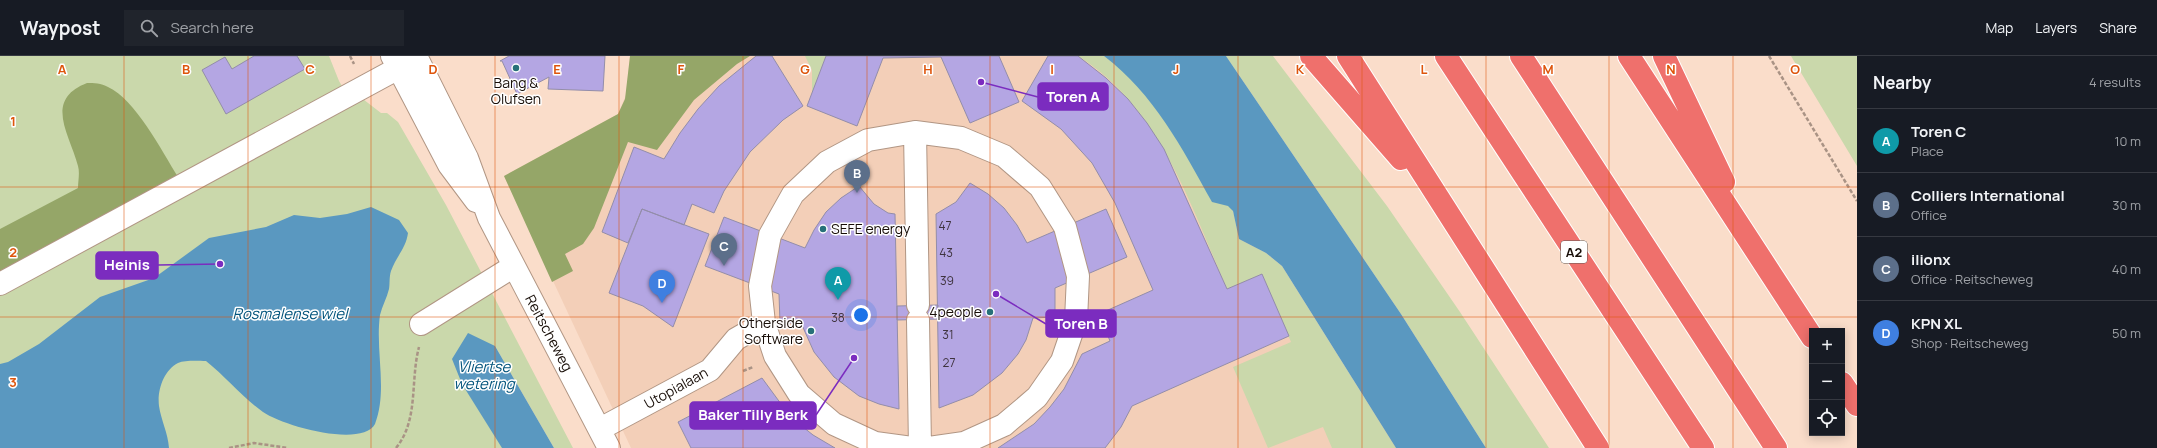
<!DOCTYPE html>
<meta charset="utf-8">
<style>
body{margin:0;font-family:Manrope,sans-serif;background:#20242c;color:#f1f3f6}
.controls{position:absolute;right:12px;bottom:12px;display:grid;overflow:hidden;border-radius:0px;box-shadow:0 2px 10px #0003}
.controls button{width:36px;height:36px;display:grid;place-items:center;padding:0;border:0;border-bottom:1px solid #363941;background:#171b24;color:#f1f3f6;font:20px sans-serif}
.you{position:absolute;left:861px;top:259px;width:14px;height:14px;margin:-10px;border:3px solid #fff;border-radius:50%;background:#1a73e8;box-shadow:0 0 0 6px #1a73e833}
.badge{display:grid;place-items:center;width:26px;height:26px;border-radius:50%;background:#b45309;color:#fff;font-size:13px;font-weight:700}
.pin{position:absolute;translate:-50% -33px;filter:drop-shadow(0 1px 2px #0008)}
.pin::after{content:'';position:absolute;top:21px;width:14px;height:12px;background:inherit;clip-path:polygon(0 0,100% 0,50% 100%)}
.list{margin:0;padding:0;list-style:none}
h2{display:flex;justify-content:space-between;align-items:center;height:52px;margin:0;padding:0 16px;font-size:17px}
h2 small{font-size:13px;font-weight:400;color:#9ea1a6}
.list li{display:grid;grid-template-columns:26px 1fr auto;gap:12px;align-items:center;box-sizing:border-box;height:64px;padding:0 16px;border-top:1px solid #363941}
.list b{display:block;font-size:15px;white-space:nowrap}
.list p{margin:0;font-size:13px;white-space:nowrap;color:#9ea1a6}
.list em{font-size:13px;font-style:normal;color:#9ea1a6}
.icon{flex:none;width:22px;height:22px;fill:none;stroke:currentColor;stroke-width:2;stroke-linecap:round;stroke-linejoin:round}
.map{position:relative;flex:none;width:1857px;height:392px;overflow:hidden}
header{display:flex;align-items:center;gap:24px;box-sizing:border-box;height:56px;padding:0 20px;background:#171b24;border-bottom:1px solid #363941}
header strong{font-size:19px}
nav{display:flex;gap:22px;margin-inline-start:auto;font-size:14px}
.search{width:280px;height:36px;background:#20242c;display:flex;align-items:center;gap:10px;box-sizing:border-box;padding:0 14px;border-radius:0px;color:#9ea1a6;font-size:15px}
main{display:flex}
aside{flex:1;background:#171b24}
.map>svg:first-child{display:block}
</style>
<header>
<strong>Waypost</strong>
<div class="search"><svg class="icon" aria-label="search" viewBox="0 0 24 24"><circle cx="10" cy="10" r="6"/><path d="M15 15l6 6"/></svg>Search here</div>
<nav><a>Map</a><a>Layers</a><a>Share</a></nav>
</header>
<main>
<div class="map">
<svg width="1857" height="392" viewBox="0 0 1857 392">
<rect width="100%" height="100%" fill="#faddca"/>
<!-- built -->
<path fill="#f3cfb8" d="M630 0H1122L1399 392H631L504 120 618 58 626 39Z"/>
<!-- green -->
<path fill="#cad8ab" d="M0 0H329L339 25 350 44 359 40 381 57H387L398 66 446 149 573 392H554L495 290 543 392H0Z
M805 0H826L812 38V14Z
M1078 0H1104L1124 15 1141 33 1233 155 1239 183 1266 197 1282 210 1396 392H1332L1323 371 1268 392 1233 311 1291 286 1262 218 1227 233C1191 150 1160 51 1078 0Z
M1226 0H1273L1387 150 1460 256 1549 392H1486L1401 258Z
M1791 0H1857V110Z"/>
<!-- forest -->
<path fill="#95a668" d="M630 0H750L737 8 694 44 657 94 628 86 594 172 583 188 565 198 573 215 552 226 504 120 618 58 625 43Z
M87 27C94 27 101 27 108 31 135 43 162 95 178 121L0 218V173L78 132C78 125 80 117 78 110 70 79 43 44 87 27Z"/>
<!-- water -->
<path fill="#5a98c0" d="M1104 0H1226L1401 258 1486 392H1396L1282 210 1266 197 1239 183 1233 155 1228 150 1212 146C1182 92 1154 38 1104 0Z
M371 151 399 164 408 177C406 192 396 201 391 215 389 221 390 228 389 233 387 242 382 250 380 259 375 295 388 334 375 368 362 392 283 370 263 356 242 341 226 321 206 305 198 305 185 304 178 307 164 314 157 334 159 350 161 364 168 377 169 392H0V308L8 306 39 288 100 241 154 222 209 182 266 171 294 159 320 162 347 158Z
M468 277 495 290 554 392H502L462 328 452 303Z"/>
<!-- building -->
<path fill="#b4a6e3" stroke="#938da9" d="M254 0H297L305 13 226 58 202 14 225 1 232 13Z
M509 0H605L603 35 548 33 549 21 517 38 502 5H500Z
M756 0H772L803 50 783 64 750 96 724 135 714 157 692 148 684 169 642 153 628 187 602 176 634 91 664 103 680 77 698 53 719 30Z
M826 0H999L1019 46 970 67 941 1 883 2 857 70 807 50Z
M1048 0H1078L1106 22 1128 43 1147 67 1164 93 1227 233 1262 218 1289 280 1132 350 1121 371 1105 392H998L1034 368 1050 351 1064 333 1082 298 1110 285 1099 258 1153 234 1115 147 1092 107 1061 73 1022 45Z
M970 127 988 138 1004 152 1017 169 1027 187 1106 153 1127 201 1055 232V261L1033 262 1026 284 1018 298 1002 317 973 339 939 352 936 158 956 146Z
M859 130 874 148 888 157 895 158 899 353 879 348 859 340 834 321 814 296 801 267H780L779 238 705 210 724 161 805 192 814 174 826 156 841 142Z
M642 153 709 178 673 271 643 250 609 237Z
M938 249V263L897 264V250Z
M762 322 784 352 798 367 813 379 835 392H691L678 366Z"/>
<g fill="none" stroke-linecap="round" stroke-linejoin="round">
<!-- minor casing -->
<g stroke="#b19684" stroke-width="24">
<path id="minor" d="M392 0 449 109 476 145
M416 0 467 102 489 162 609 392
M915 76 918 249
M0 228 417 2
M918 264 920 392
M421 268 514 210
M600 373 710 314 736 283 764 267
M912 392 875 387 834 368 799 338 775 300 764 267 760 230 770 179 793 138 827 106 868 84 915 76 961 82 1004 100 1040 131 1065 171 1078 220 1076 264 1062 305 1037 341 1004 369 964 387 929 392"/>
</g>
<!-- highway casing -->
<g stroke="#fff" stroke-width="24">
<path id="highway" d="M1311 0 1401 103
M1348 0 1598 392
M1446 0 1703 392
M1521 0 1776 392
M1629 0 1812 281
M1664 0 1724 126
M1842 327 1857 349"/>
</g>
<!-- path -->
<path stroke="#a99385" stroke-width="2.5" stroke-dasharray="4 2" stroke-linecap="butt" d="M350 0 354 8
M1769 0 1857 145
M743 315 753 311
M229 392 254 387 288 392
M396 392C419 364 410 325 419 291"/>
<!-- minor -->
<use href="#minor" stroke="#fff" stroke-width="22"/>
<!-- highway -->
<use href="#highway" stroke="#ef706c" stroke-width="22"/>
</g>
<!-- grid -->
<path fill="none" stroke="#de550c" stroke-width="1" stroke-opacity="0.55" d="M124 0V392M248 0V392M371 0V392M495 0V392M619 0V392M743 0V392M867 0V392M990 0V392M1114 0V392M1238 0V392M1362 0V392M1486 0V392M1609 0V392M1733 0V392M0 131H1857M0 261H1857"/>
<!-- markers -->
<g fill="#277079" stroke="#fff" stroke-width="1.5">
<circle cx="516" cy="12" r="4"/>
<circle cx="823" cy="173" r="4"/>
<circle cx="990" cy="256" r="4"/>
<circle cx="811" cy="275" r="4"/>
</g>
<g text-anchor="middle" stroke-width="3" stroke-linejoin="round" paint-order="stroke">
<!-- number labels -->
<g font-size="12" fill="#3f343f">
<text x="945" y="174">47</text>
<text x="946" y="201">43</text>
<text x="947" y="229">39</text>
<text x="838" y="266">38</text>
<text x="948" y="283">31</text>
<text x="949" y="311">27</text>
</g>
<!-- shield labels -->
<rect fill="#fff" stroke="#5d5652" stroke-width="1" x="1561" y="185" width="26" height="22" rx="3"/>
<g font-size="13" font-weight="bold" fill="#180e08">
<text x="1574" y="201">A2</text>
</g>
<!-- poi labels -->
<g font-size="14" fill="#180e08" stroke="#fff" text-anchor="end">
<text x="516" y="32" text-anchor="middle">Bang &amp;<tspan x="516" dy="16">Olufsen</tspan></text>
<text x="831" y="178" text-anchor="start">SEFE energy</text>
<text x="982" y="261">4people</text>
<text x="803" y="272">Otherside<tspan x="803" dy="16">Software</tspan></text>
</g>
<!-- street labels -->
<g font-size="14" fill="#180e08" stroke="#fff">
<text transform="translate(549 277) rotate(62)" y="5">Reitscheweg</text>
<text transform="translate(676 332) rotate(-29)" y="5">Utopialaan</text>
</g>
<!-- water labels -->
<g font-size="15" font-style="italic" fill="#03547c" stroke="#fff">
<text x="290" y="263">Rosmalense wiel</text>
<text x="484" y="316">Vliertse<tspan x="484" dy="17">wetering</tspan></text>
</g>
</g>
<g font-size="13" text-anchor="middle" font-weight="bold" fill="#de550c" stroke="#fff" stroke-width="3" stroke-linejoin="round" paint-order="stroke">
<text x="62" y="18">A</text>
<text x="186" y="18">B</text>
<text x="310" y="18">C</text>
<text x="433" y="18">D</text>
<text x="557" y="18">E</text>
<text x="681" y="18">F</text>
<text x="805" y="18">G</text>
<text x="928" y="18">H</text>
<text x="1052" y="18">I</text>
<text x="1176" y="18">J</text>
<text x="1300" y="18">K</text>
<text x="1424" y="18">L</text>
<text x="1548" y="18">M</text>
<text x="1671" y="18">N</text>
<text x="1795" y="18">O</text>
<text x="13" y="70">1</text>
<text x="13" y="201">2</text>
<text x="13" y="331">3</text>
</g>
<!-- callouts -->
<path fill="none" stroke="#7b2cbf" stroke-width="1.5" d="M981 26L1038 41M220 208L158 209M996 238L1046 268M854 302L816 359"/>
<g fill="#7b2cbf" stroke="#fff" stroke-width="1.5">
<circle cx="981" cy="26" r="4"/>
<circle cx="220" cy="208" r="4"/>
<circle cx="996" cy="238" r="4"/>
<circle cx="854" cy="302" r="4"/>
</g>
<g fill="#7b2cbf" stroke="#7b2cbf" stroke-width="1.5">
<rect x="1038" y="27" width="70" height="27" rx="4"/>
<rect x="96" y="196" width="62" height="27" rx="4"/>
<rect x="1046" y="254" width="70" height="27" rx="4"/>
<rect x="690" y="346" width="126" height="27" rx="4"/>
</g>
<g font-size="15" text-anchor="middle" font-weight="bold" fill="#fff">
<text x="1073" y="46">Toren A</text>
<text x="127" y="214">Heinis</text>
<text x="1081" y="273">Toren B</text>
<text x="753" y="364">Baker Tilly Berk</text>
</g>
</svg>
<div class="controls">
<button>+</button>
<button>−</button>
<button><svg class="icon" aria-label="locate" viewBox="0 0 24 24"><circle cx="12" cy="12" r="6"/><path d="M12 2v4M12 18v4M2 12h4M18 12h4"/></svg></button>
</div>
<div class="you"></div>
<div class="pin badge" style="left:838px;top:244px;background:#0f9aa8">A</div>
<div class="pin badge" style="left:857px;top:137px;background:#5c6f8a">B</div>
<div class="pin badge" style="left:724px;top:210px;background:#5c6f8a">C</div>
<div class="pin badge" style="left:662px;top:247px;background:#3f7fe0">D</div>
</div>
<aside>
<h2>Nearby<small>4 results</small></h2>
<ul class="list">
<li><span class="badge" style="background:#0f9aa8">A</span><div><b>Toren C</b><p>Place</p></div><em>10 m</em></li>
<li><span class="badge" style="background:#5c6f8a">B</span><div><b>Colliers International</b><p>Office</p></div><em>30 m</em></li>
<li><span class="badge" style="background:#5c6f8a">C</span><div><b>ilionx</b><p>Office · Reitscheweg</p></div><em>40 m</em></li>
<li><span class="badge" style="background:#3f7fe0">D</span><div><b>KPN XL</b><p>Shop · Reitscheweg</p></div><em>50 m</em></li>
</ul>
</aside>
</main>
